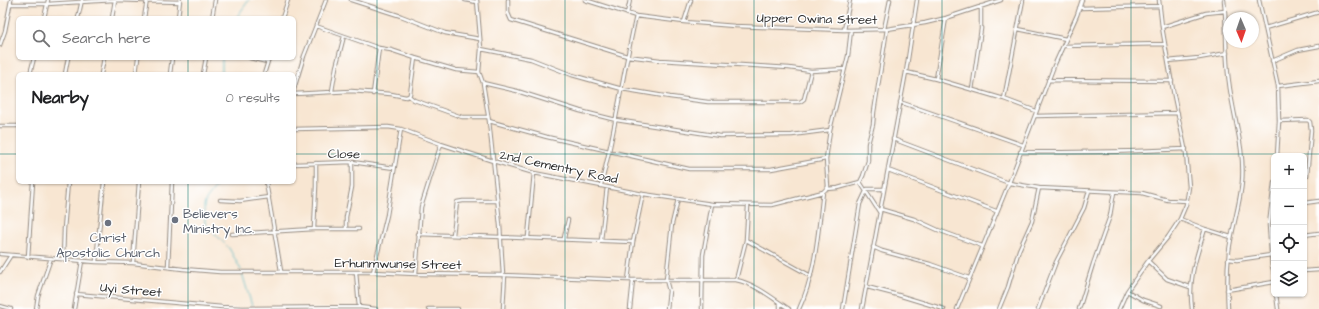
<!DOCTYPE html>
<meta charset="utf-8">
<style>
body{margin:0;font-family:"Architects Daughter",sans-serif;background:#f2f2f2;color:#202124}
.controls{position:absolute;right:12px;bottom:12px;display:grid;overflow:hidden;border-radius:6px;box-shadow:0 1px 3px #0004}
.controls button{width:36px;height:36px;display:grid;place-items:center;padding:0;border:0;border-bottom:1px solid #e0e0e0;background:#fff;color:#202124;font:20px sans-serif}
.compass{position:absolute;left:1223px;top:12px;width:36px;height:36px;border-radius:50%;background:#fff;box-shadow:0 1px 3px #0004;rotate:178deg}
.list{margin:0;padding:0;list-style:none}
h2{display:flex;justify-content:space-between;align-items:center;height:52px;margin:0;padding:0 16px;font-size:17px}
h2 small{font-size:13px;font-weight:400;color:#757577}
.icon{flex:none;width:22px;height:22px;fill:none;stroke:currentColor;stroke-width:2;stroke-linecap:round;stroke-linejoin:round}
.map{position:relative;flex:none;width:1319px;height:309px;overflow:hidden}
.search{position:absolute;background:#fff;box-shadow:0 1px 3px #0004;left:16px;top:16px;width:280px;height:44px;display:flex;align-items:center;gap:10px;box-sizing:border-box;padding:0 14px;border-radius:6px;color:#757577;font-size:15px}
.panel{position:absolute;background:#fff;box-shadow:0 1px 3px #0004;left:16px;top:72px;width:280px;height:112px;border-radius:6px}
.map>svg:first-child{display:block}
</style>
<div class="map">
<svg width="1319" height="309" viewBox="0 0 1319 309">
<rect width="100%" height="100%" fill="#fff"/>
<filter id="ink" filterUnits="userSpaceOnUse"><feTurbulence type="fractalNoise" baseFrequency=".025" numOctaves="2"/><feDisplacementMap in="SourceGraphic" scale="8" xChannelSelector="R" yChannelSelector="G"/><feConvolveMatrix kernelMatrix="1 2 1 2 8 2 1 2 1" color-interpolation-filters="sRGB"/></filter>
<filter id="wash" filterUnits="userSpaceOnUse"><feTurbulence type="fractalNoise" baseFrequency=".012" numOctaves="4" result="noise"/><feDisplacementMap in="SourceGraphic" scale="16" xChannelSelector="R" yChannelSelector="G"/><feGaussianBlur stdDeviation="0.9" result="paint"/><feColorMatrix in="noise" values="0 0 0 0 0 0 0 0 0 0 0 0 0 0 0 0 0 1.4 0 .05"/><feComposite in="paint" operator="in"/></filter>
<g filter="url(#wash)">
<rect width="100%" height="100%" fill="#f8e6d2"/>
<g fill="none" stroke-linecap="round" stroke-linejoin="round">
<!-- stream -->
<path stroke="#3fafba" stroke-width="1" d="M236 18 249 0
M222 58V74
M220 182 206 200 204 205 205 224 229 248 241 270
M242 273 252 306"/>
</g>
</g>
<g filter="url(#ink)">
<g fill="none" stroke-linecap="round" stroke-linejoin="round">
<!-- minor casing -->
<g stroke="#92887e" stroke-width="4.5">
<path id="minor" d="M351 0 401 16 445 33 480 39
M465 0 477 2
M477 0 481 49 479 72 483 83 489 121 500 225 503 275
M508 0V13L511 20 627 56 660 60 789 68 811 71 845 69
M585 0 636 16 684 22 735 26 844 30 887 29 925 23 946 18 1001 0
M1224 0C1227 27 1225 55 1229 82 1233 116 1245 148 1242 182 1240 205 1232 228 1229 251 1227 270 1227 290 1228 309
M1259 0 1278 86 1279 121 1277 156
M10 4H47L114 0 180 2
M1079 8 1160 6
M627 14 630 0
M44 18 48 0
M78 18 82 0
M112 18 115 0
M144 18 147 0
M178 18 180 0
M212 18 215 0
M282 18 288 0
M946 18 936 79 1004 99 1036 111
M684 22 691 0
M316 26 379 48 391 50 415 58
M1162 27 1206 13 1225 11
M1265 28 1319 12
M884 29 890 0
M1018 29 1066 39
M844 30 850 0
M0 45 5 31 11 0
M1063 46 1165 44
M481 49 531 59 572 75 622 89 670 97 708 102H800L804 99 811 71
M250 58 267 62
M1168 61 1199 58 1227 53
M1272 61 1298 50 1319 46
M906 72 936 79
M30 74 34 58
M65 74 68 58
M101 74 104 58
M136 74 138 58
M170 74 172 58
M203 74 206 58
M264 74 269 58
M1048 80 1172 81
M483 83 517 91 580 111 616 120 720 136 792 135 830 130
M1278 86 1319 81
M294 89 304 56 326 0
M972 90 981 29V6
M332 91 336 67 344 36
M294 94 351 91 391 94 406 97 409 96 414 100 462 117H488
M373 94 379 48
M409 96 410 94 415 58 456 70 479 72
M1004 99 1023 0
M900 102 1023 145
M1035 116 1178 113
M489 121 547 137 689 169H771L826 159
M1279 121 1308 120 1310 122 1311 130 1307 176
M0 126H18
M294 129 388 127 401 129 441 144 493 161 534 173 643 194 712 204 772 205 823 192
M893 139 1009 183 1039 188 1142 193 1168 200 1187 201
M1020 152C1076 153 1130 152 1186 149
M294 164 352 162 394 168
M888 170 996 211
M266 182 281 271
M860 182 880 213
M1274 183 1269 225 1272 266 1274 272
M601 185C616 129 623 72 636 16
M827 189 838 188 860 182 863 176 868 161V144L873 124 874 112 887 29
M220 200 240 201 269 197
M1304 203 1319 201
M880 209 914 219 938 230 982 246
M1180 219 1205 229 1231 237
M314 229 316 186V163
M346 229V217L352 187V162
M232 234 314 229H359
M418 234 633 242
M453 235 457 202 463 201H497
M1304 235 1319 233
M528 237 534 173
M564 238 568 220
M1270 239 1274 238
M601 240 607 187
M746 240 811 276
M873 247 882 251 930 264 969 278
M0 254 96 262 133 263 183 269 220 272H373L416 274 503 275 628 280H736C756 284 772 298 789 309
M28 257 33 182
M63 259 64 229 68 182
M1228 259 1237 260 1271 255
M1148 261 1167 279 1190 287
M96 262 104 182
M133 263 139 182
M168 267 172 182
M1304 271 1319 270
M0 272 11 255
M356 272 359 307
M373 272 387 215 401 129
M416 274 421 207 441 144
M628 280 633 242 643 194
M736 280 746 240 748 206
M867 287 898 295 944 309
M1227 290 1274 282
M1127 291 1143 300 1161 306
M76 294 222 307 243 308 359 307 376 309
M1276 294 1278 309
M0 306 11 309
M36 309 38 296 51 258
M74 309 82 261
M428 309H458
M503 309 505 275
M630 309 633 280
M667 309 669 291 666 280 672 224 678 199
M702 309 703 255 712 204
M780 309V303
M799 309C816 273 818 232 823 192L828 187 826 159 830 130 848 56 851 30
M843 309 860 204 867 189H884
M862 309 906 72 917 0
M957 309 1009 183 1054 66 1077 15 1082 0
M999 309 1008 287 1019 250 1032 221 1039 188
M1038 309 1056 262 1084 208 1089 191
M1079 309 1093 264 1110 216 1114 192
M1119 309 1127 291 1148 261 1168 237 1180 219 1186 205 1189 187 1186 153 1174 96 1162 27 1159 0
M1192 309C1188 278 1196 258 1205 229"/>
</g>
<!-- minor -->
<use href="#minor" stroke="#fff" stroke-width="2.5"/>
</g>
</g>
<!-- grid -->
<path fill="none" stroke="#0f766e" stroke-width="1" stroke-opacity="0.55" d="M188 0V18M377 0V309M565 0V309M754 0V309M942 0V309M1131 0V309M188 58V74M0 154H18M294 154H1319M188 182V309"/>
<!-- markers -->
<g fill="#6b7280" stroke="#fff" stroke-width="1.5">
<circle cx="175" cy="220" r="4"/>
<circle cx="108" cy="223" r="4"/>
</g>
<g text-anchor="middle" stroke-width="3" stroke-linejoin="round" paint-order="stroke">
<!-- street labels -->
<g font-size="13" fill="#2b2b2b" stroke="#fff">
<text transform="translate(817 18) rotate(1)" y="5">Upper Owina Street</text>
<text transform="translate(344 153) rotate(1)" y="5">Close</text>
<text transform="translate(559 166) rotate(12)" y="5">2nd Cementry Road</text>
<text transform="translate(398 263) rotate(1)" y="5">Erhunmwunse Street</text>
<text transform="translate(131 289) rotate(5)" y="5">Uyi Street</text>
</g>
<!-- worship labels -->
<g font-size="13" fill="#5b616d" stroke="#fff" text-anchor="start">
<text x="183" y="218">Believers<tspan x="183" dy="15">Ministry Inc.</tspan></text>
<text x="108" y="242" text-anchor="middle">Christ<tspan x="108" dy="15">Apostolic Church</tspan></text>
</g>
</g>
</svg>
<div class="controls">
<button>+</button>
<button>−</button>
<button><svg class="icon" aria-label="locate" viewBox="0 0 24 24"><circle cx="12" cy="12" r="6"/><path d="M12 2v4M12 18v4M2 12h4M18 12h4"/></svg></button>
<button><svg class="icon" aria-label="layers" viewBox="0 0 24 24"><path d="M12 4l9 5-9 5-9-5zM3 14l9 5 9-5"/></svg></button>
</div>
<svg class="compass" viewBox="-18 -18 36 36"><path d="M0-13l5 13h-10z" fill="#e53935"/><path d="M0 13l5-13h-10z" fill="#757577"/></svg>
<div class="search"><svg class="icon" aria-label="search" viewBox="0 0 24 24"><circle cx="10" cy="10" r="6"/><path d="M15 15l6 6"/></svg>Search here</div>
<section class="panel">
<h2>Nearby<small>0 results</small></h2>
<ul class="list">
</ul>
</section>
</div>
